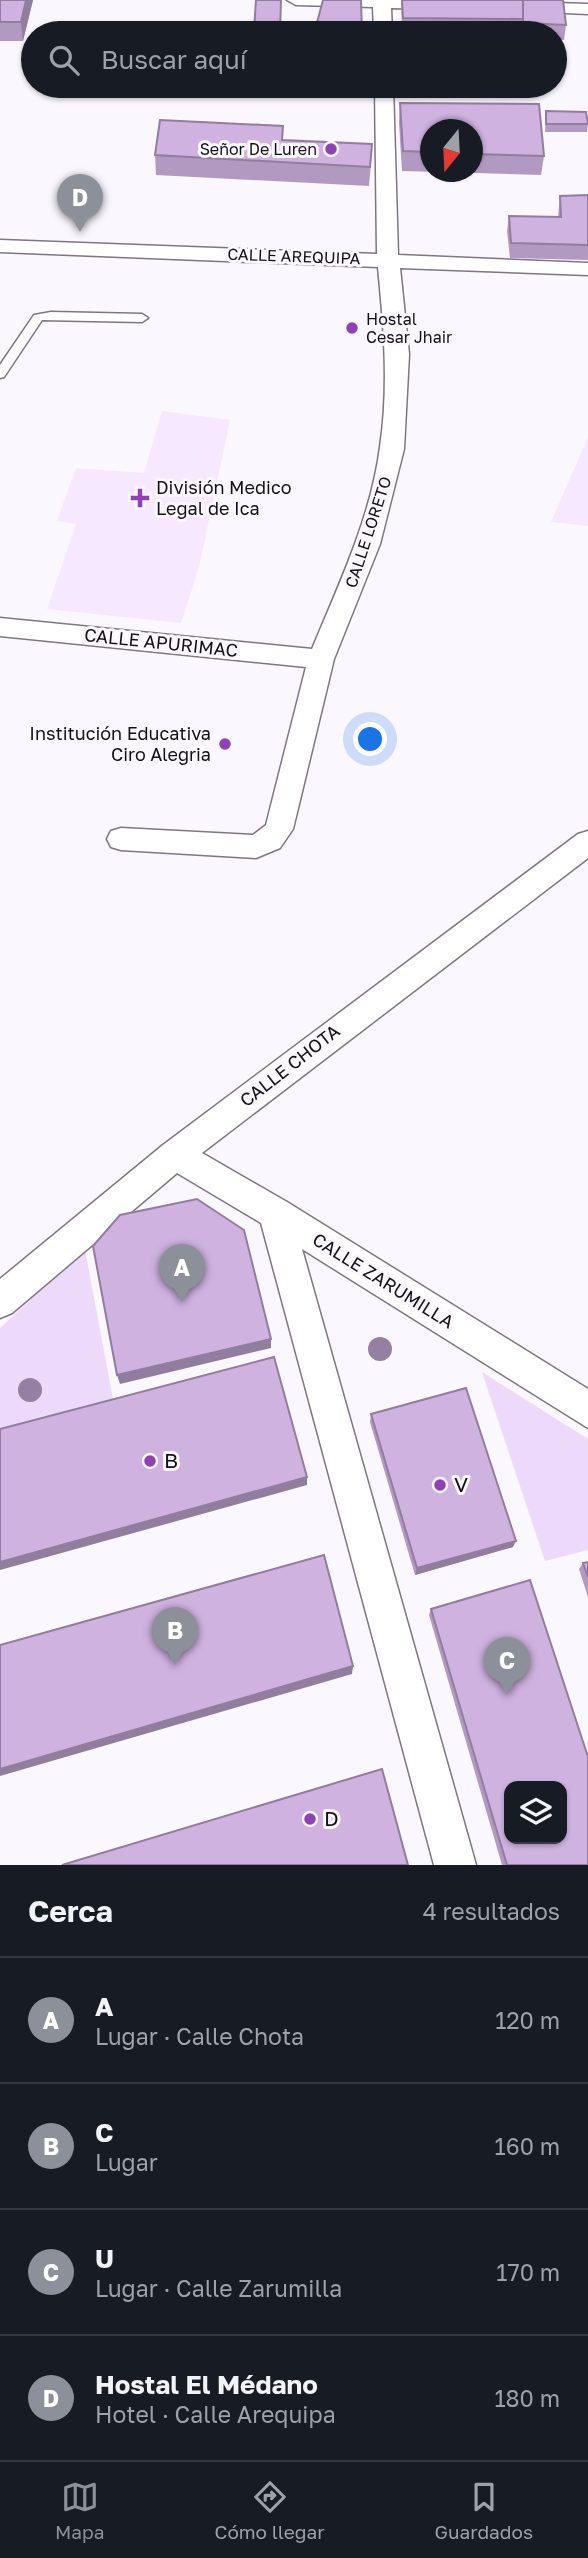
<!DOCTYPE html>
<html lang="es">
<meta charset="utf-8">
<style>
body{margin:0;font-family:"Golos Text",sans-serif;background:#20242c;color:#f1f3f6}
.controls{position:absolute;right:21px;bottom:21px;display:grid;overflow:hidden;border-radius:14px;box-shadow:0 2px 5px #0004}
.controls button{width:63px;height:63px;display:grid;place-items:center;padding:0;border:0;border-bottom:2px solid #363941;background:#171b24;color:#f1f3f6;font:35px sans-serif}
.compass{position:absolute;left:420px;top:119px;width:63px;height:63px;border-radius:50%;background:#171b24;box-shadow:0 2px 5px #0004;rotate:198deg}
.you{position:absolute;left:371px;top:740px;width:24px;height:24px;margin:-18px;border:5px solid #fff;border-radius:50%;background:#1a73e8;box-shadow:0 0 0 10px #1a73e833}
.badge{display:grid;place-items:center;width:46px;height:46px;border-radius:50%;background:#8c9099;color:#fff;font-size:23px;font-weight:700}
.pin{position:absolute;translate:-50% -58px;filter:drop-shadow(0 2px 4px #0008)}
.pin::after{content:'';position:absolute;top:37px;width:24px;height:21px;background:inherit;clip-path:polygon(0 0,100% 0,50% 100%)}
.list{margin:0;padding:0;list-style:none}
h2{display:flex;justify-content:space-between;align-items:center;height:91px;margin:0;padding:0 28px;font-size:30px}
h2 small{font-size:23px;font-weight:400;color:#9ea1a6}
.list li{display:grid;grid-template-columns:46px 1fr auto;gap:21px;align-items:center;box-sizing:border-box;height:126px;padding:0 28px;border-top:2px solid #363941}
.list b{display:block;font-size:26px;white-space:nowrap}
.list p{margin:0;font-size:23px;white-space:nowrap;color:#9ea1a6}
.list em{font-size:23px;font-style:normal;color:#9ea1a6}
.icon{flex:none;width:38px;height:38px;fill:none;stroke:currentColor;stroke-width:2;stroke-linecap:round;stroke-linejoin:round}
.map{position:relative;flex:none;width:588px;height:1865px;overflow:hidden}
.search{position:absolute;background:#171b24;box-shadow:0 2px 5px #0004;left:21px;right:21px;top:21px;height:77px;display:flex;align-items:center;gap:18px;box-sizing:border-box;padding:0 24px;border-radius:38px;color:#9ea1a6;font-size:26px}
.sheet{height:595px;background:#171b24}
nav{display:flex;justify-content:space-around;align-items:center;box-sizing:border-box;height:98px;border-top:2px solid #363941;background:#171b24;font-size:19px;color:#9ea1a6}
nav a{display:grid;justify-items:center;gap:4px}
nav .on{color:#8c9099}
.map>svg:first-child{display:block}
</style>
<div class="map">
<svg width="588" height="1865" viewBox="0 0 588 1865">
<rect width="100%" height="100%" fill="#fbf7fe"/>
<!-- built -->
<path fill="#f6e8ff" d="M162 411 230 420 199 567 181 623 47 609 76 524 57 521 76 468 144 473Z
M588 437V526L551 522Z"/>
<!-- green -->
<path fill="#edd9f9" d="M85 1250 113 1399 0 1429V1328Z
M482 1372 588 1439V1550L545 1561Z"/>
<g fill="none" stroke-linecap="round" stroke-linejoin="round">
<!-- lane casing -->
<g stroke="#7f7684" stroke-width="3">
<path id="lane" d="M51 312 142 314 148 318 142 322 42 320 4 377 0 378V365L34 315Z"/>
</g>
<!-- street casing -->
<g stroke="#7f7684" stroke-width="3">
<path id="street" d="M287 0H445L449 4 440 9 391 8 392 33H374L373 7 296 5Z
M524 2 588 4V14L518 11 515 7Z
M375 86H393L398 255 588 263V275L400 268 409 354 404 449 380 544 334 659 293 829 280 848 256 858 121 850 111 847 107 839 111 831 121 828 253 835 266 825 306 667 0 636V618L312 649C339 584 371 517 380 447 389 387 384 328 378 267L0 252V240L377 254Z
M588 831V858L202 1153 287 1202 588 1389V1428L302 1249 476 1865H434L261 1223 177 1173 12 1313 0 1318V1279L163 1145 578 834Z"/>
</g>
<!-- lane -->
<use href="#lane" fill="#fff" fill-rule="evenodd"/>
<!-- street -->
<use href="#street" fill="#fff" fill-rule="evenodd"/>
</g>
<!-- trees -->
<g fill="#9680a1">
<circle cx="380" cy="1349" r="12"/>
<circle cx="30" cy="1390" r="12"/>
</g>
<!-- wall -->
<path fill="#b299c1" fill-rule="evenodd" d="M0 0H33L23 41H0Z
M256 0H281L280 33H254Z
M361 0 362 33H315V30Z
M401 0H563L566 25 564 40 555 39V33H402Z
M400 103 539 104 544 156 541 175 402 171 399 123ZM430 130H472V172H430Z
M546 111 588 124 587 132H545Z
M284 140 371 163 369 186 156 175 155 155Z
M588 195V260L510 258 507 231 509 216 558 217 560 196Z
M371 1414 513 1547 415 1575 370 1422Z
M588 1562V1597L579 1569 583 1563Z
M431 1609 588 1865H502L429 1615Z"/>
<!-- shaded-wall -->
<path fill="#917d9d" d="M26 0H33L23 41 21 22Z
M271 1339V1348L120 1384 117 1375Z
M307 1477V1485L0 1570V1562Z
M516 1541 513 1547 415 1575 417 1568Z
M353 1666 352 1674 0 1776V1769Z"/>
<!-- building -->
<path fill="#cfb2e0" stroke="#917d9d" stroke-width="2" fill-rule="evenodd" d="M0 0H26L21 22H0Z
M256 0H281L280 31 254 30Z
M323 0H361L362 32 315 30Z
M402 0H523V19L403 18Z
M523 0H563L566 25 523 23Z
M400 103 539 104 544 156 472 154V130H430V152L403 151Z
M546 111 586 112 588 124H546Z
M160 120 283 126 282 140 372 144 370 167 155 155Z
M588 195V245L511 243 509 216 561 217 560 196Z
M197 1199 244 1230 271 1339 117 1375 93 1246 120 1215Z
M274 1357 307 1477 0 1562V1429Z
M466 1388 516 1541 417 1568 371 1414Z
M324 1555 353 1666 0 1769V1645Z
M588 1562V1577L583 1563Z
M530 1580 588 1757V1865H507L431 1609ZM509 1786H562V1839H509Z
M382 1769 408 1865H62Z"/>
<!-- markers -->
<g fill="#8f42b3" stroke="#fbf7fe" stroke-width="2.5">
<circle cx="331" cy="149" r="7"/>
<circle cx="352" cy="328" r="7"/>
<path d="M136.5 487.5h7v7h7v7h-7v7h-7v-7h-7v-7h7z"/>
<circle cx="225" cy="744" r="7"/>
<circle cx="150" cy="1461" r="7"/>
<circle cx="440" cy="1485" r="7"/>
<circle cx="310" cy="1819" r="7"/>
</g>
<g text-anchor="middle" stroke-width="6" stroke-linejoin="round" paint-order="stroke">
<!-- far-poi labels -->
<g font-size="16" fill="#141116" stroke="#fbf7fe" text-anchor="end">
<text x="317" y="155">Señor De Luren</text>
<text x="366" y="325" text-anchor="start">Hostal<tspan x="366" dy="18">Cesar Jhair</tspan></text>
</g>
<!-- far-street labels -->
<g font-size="16" fill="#141116" stroke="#fbf7fe">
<text transform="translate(294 256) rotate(2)" y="6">CALLE AREQUIPA</text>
<text transform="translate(368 532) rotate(-72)" y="6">CALLE LORETO</text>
</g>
<!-- poi labels -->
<g font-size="18" fill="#141116" stroke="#fbf7fe" text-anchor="start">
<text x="156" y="494">División Medico<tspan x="156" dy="21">Legal de Ica</tspan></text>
<text x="211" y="740" text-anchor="end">Institución Educativa<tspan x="211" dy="21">Ciro Alegria</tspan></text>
</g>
<!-- street labels -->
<g font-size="18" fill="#141116" stroke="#fbf7fe">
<text transform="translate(161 643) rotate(6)" y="6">CALLE APURIMAC</text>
<text transform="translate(290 1066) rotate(-38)" y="6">CALLE CHOTA</text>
<text transform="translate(383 1281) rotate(32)" y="6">CALLE ZARUMILLA</text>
</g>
<!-- near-poi labels -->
<g font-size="21" fill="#141116" stroke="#fbf7fe" text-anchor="start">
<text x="164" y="1468">B</text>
<text x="454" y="1492">V</text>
<text x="324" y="1826">D</text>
</g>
</g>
</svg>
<div class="controls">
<button><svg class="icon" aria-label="layers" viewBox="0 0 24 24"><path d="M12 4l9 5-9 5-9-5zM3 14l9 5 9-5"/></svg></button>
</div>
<svg class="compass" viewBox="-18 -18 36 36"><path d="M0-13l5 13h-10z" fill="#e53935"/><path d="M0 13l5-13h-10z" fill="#9ea1a6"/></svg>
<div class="you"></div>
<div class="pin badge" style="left:182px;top:1302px">A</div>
<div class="pin badge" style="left:175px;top:1665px">B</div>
<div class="pin badge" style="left:507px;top:1695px">C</div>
<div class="pin badge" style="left:80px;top:232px">D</div>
<div class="search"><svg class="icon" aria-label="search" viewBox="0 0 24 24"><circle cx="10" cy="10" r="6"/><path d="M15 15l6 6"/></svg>Buscar aquí</div>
</div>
<section class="sheet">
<h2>Cerca<small>4 resultados</small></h2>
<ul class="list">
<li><span class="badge">A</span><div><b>A</b><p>Lugar · Calle Chota</p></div><em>120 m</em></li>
<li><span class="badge">B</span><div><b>C</b><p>Lugar</p></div><em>160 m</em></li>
<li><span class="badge">C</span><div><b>U</b><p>Lugar · Calle Zarumilla</p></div><em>170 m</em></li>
<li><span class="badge">D</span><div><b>Hostal El Médano</b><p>Hotel · Calle Arequipa</p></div><em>180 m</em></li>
</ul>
</section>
<nav>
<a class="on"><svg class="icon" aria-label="map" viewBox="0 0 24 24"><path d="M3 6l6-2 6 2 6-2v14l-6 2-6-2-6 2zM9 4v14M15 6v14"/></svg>Mapa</a>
<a><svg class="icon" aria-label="directions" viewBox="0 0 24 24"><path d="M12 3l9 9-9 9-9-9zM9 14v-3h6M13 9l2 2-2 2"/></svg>Cómo llegar</a>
<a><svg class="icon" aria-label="saved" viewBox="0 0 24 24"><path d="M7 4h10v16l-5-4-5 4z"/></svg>Guardados</a>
</nav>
